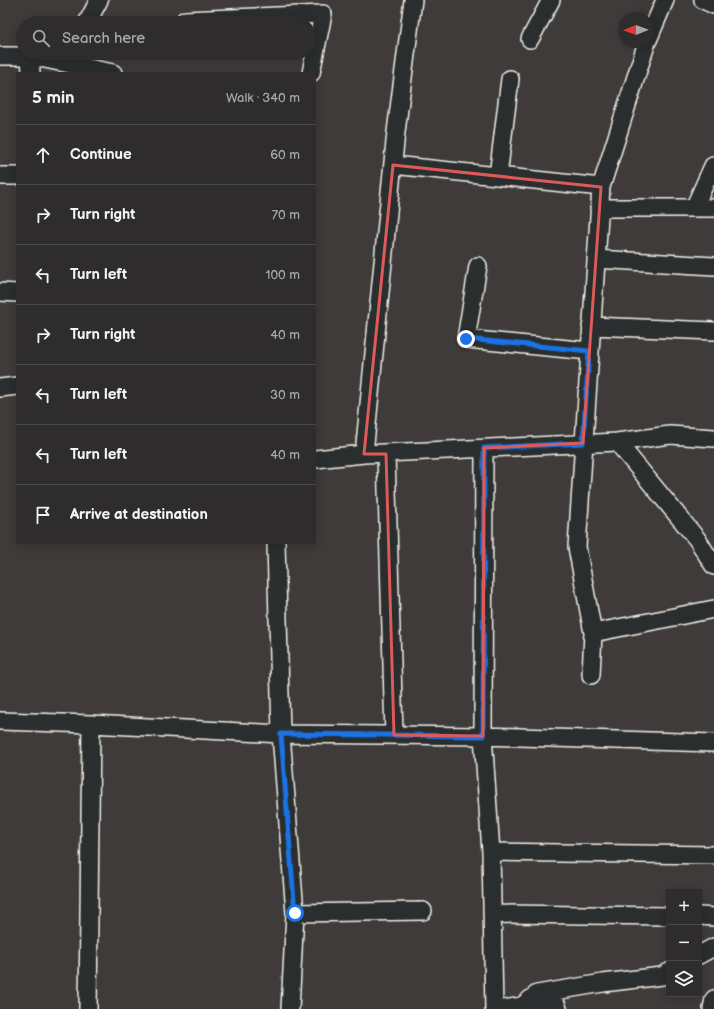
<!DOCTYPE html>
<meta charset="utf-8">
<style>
body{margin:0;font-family:"Balsamiq Sans",sans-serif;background:#363434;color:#f1f3f6}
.controls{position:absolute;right:12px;bottom:12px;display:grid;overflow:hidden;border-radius:0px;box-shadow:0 2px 10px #0003}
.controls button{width:36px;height:36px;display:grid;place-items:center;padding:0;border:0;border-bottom:1px solid #494848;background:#2e2c2c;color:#f1f3f6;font:20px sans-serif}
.compass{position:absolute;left:618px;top:12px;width:36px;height:36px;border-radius:50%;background:#2e2c2c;box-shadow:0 2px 10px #0003;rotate:269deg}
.stop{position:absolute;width:12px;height:12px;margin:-9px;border:3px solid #1a73e8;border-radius:50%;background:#fff}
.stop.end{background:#1a73e8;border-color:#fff;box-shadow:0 1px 4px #0008}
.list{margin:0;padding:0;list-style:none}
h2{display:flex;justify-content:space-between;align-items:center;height:52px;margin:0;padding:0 16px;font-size:17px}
h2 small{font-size:13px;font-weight:400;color:#a7a7a9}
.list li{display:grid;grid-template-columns:26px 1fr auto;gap:12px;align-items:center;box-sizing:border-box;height:60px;padding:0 16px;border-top:1px solid #494848}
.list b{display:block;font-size:15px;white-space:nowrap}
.list em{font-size:13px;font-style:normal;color:#a7a7a9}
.icon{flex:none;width:22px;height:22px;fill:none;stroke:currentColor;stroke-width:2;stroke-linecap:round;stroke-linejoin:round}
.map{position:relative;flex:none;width:714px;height:1009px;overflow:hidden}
.search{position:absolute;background:#2e2c2c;box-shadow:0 2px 10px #0003;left:16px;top:16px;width:300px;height:44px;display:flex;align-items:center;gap:10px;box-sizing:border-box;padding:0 14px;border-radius:22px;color:#a7a7a9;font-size:15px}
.panel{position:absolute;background:#2e2c2c;box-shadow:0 2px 10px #0003;left:16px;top:72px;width:300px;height:472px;border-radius:0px}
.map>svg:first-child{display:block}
</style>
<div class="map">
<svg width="714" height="1009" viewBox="0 0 714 1009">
<rect width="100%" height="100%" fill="#3e3b3a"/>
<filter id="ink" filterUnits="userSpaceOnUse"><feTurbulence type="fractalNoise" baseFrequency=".025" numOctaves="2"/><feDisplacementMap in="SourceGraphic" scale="8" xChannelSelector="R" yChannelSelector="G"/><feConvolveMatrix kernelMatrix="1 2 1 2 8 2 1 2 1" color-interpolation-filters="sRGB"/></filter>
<g filter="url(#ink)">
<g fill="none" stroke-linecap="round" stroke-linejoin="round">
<!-- minor casing -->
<g stroke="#f4f1e8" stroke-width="20">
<path id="minor" d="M703 0 714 5
M185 20 323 14 311 73
M87 23 99 0
M530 39 551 0
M648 40 665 0
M30 53 31 73
M0 56H30L113 73
M393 165 601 187
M0 176H17
M498 176 510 79
M599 208H714
M694 208 713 166
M596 259 714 266
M478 266 466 339 589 351
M0 292 17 293
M591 326 714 331
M0 388 17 386
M617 442 670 435 714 438
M484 448 483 736 491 852 494 1009
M364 454 396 132 413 0
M386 454 394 735
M315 459 364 454 617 442 697 539 714 566
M276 543 281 734 295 913 290 1009
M593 633 714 609
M591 675 593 633 577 547 601 187 647 42
M0 721 91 724 281 734 483 736 714 743
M491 852 714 855
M295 913 423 911
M492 914 669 916
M699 916 714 917
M699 955 714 947
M522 1006 537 994 603 983 662 976 669 972
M88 1009 91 724
M504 1009 522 1006H557L558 1009
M712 1009 714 999"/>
</g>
<!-- minor -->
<use href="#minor" stroke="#2a2d2e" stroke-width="17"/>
</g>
</g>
<g fill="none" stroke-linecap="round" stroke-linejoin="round" filter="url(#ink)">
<!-- route -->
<path stroke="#1a73e8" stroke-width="5" d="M295 913 281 734 483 736 484 448 583 443 589 351 466 339"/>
</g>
<!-- marked area -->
<path fill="none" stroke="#de5a58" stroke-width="3" stroke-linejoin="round" d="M393 165 601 187 583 443 484 448 483 736 394 735 386 454H364Z"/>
</svg>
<div class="controls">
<button>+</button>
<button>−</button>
<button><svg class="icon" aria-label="layers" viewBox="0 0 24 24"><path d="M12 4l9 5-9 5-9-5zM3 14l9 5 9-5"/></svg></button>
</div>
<svg class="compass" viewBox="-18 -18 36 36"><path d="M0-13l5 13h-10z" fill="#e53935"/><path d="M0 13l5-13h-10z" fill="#a7a7a9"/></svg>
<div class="stop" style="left:295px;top:913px"></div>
<div class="stop end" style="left:466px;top:339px"></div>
<div class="search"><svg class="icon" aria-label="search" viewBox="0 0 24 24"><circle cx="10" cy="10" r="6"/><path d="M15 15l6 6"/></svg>Search here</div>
<section class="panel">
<h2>5 min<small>Walk · 340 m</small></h2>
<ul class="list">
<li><svg class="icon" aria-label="ahead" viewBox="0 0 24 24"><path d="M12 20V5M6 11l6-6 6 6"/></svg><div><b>Continue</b></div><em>60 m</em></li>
<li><svg class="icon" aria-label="right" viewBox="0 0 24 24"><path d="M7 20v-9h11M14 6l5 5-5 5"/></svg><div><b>Turn right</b></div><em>70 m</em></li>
<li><svg class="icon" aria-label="left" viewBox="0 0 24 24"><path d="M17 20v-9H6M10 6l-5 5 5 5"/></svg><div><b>Turn left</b></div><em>100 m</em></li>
<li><svg class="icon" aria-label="right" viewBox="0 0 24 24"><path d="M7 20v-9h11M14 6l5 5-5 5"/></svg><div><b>Turn right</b></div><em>40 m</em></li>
<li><svg class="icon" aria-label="left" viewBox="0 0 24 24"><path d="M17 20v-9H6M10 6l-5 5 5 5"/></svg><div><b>Turn left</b></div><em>30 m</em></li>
<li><svg class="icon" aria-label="left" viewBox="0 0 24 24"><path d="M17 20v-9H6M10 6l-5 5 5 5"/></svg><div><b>Turn left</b></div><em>40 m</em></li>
<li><svg class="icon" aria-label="arrive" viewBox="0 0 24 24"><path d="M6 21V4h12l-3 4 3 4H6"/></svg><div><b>Arrive at destination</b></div></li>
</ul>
</section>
</div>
